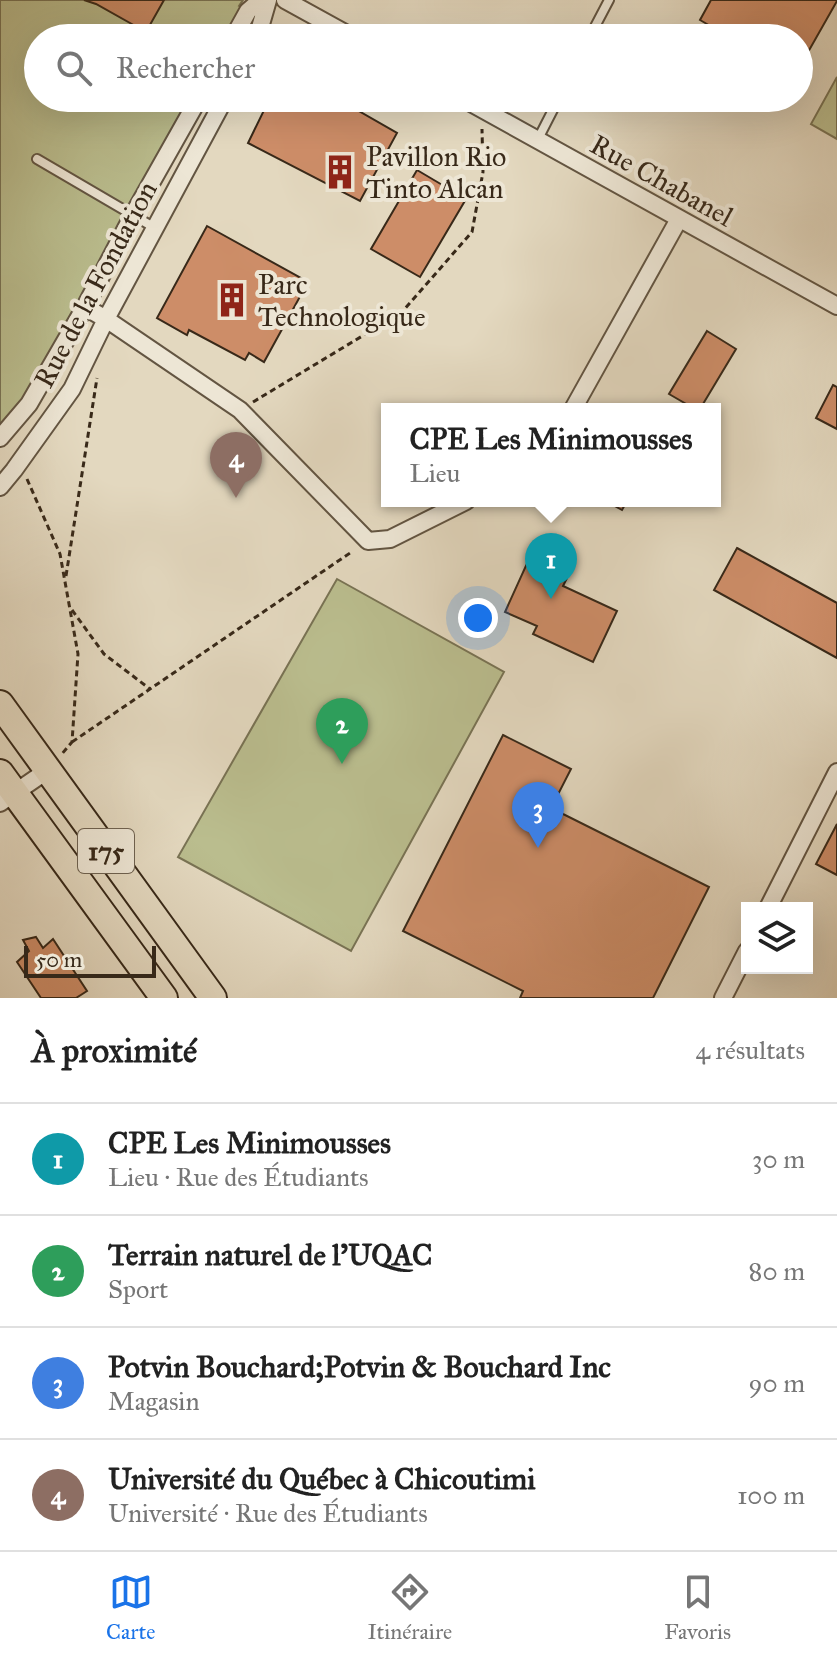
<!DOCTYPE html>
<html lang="fr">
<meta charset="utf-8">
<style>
body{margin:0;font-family:"IM FELL Great Primer",serif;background:#f2f2f2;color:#222}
.controls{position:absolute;right:24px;bottom:24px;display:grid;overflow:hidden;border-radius:0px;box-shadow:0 8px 32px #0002}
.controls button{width:72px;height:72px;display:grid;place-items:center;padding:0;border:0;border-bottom:2px solid #e0e0e0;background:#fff;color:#222;font:40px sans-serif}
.scale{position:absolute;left:24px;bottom:20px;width:132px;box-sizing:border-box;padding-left:8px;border:4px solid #382919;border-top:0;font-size:22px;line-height:28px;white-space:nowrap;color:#382919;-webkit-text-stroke:6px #ede6d5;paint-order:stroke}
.you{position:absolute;left:478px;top:618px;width:28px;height:28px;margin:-20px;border:6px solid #fff;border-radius:50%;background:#1a73e8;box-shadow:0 0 0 12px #1a73e833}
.badge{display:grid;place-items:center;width:52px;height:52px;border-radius:50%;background:#1a73e8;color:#fff;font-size:26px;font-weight:700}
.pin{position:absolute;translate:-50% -66px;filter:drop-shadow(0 2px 4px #0008)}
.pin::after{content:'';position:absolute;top:42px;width:28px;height:24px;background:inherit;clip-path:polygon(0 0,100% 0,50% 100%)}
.popup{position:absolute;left:381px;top:403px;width:340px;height:104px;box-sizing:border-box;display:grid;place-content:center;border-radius:0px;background:#fff;filter:drop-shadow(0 2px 6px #0005);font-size:26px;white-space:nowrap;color:#767676}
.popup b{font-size:30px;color:#222}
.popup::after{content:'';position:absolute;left:50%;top:100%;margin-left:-16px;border:16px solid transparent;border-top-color:#fff}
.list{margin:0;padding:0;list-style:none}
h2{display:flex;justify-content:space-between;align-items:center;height:104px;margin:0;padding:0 32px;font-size:34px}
h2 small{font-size:26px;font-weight:400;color:#767676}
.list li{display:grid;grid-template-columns:52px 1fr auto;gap:24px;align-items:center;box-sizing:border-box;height:112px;padding:0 32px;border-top:2px solid #e0e0e0}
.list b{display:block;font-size:30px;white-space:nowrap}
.list p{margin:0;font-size:26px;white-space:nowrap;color:#767676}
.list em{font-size:26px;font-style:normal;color:#767676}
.icon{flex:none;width:44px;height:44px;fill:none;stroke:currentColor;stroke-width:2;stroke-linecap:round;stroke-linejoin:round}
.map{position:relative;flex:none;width:837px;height:998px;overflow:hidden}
.search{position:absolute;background:#fff;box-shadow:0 8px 32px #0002;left:24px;right:24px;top:24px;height:88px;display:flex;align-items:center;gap:20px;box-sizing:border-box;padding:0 28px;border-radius:44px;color:#767676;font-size:30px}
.sheet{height:552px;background:#fff}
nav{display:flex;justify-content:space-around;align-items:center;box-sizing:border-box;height:112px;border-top:2px solid #e0e0e0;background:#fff;font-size:22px;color:#767676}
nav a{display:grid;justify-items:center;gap:4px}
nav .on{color:#1a73e8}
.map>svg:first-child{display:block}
</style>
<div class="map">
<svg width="837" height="998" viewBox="0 0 837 998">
<rect width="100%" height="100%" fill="#e3d8bf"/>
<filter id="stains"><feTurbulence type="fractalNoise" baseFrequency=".0025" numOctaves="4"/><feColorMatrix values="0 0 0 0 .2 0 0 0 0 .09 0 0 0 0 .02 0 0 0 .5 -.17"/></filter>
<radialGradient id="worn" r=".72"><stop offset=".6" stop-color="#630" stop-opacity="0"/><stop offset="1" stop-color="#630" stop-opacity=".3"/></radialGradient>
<!-- grass -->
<path fill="#babd8e" stroke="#797354" stroke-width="2" d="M0 0H243L239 6 248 11 233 38H38V98H200L0 438Z
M837 77V139L811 124Z
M337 579 504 672 351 951 178 857Z"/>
<!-- building -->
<path fill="#cd8d68" stroke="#382919" stroke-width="2" d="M84 0H164L146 32 96 4Z
M711 0H837V1L799 68V38H731L700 20Z
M270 98H336L397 133 360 201 248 143Z
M417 170 466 199 420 277 371 249Z
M207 226 308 282 264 362 249 353 245 360 189 330 187 335 157 318Z
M707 331 736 349 700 409H695L669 394Z
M833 385 837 387V429L816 418Z
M606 501H627L622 510Z
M534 548 573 566 563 586 617 611 593 662 533 634 537 626 505 612Z
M737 548 837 603V658L714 590Z
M503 735 571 769 551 808 709 887 653 998H520L523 991 403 931Z
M837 824V875L816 864Z
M36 937 43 948 53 939 87 991 76 998H41L17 962 29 951 23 940Z"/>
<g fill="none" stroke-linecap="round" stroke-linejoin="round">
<!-- lane casing -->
<g stroke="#635542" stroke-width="12">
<path id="lane" d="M589 38 609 0
M538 139 559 98
M37 159 155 228"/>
</g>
<!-- street casing -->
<g stroke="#635542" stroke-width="20">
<path id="street" d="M285 0 354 38
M233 38 248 11 261 0
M257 38 268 0
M462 98 837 306
M85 307 106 319 240 410 368 541 390 539 466 501
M573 409 679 219
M0 438 29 404 85 307 133 215 199 98
M0 487 14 470 72 389 106 319 225 98
M0 803 48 770
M768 908 837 772
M723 998 747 951"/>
</g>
<!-- primary casing -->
<g stroke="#382919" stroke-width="30">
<path id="primary" d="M0 704 213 998
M0 773 164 998"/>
</g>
<!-- path -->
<path stroke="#382919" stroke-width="3" stroke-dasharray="6 4" stroke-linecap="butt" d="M253 402 402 312 472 232 483 172 482 129
M27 479 60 554 78 654 72 742 61 755
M66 576 97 378
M72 610 104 654 150 689
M72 742 353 551"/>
<!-- lane -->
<use href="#lane" stroke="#ede6d5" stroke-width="8"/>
<!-- street -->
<use href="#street" stroke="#ede6d5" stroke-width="16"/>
<!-- primary -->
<use href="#primary" stroke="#e3d8bf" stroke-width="26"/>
</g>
<!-- icons -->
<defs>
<g id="building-bare" transform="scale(2.76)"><path d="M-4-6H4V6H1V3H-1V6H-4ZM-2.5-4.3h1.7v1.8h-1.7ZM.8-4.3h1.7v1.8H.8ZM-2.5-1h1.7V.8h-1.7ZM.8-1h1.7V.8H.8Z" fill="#8f2418" stroke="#ede6d5" stroke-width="2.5" paint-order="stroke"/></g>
</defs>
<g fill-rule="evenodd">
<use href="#building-bare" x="340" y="172"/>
<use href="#building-bare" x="232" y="300"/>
</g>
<g text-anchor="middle" stroke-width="8" stroke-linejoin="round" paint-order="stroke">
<!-- shield labels -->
<rect fill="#ede6d5" stroke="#6e6251" stroke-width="2" x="78" y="829" width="56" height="44" rx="6"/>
<g font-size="26" font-weight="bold" fill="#382919">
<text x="106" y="860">175</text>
</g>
<!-- poi labels -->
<g font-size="28" fill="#382919" stroke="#ede6d5" text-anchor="start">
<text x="366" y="166">Pavillon Rio<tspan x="366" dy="32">Tinto Alcan</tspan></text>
<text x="258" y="294">Parc<tspan x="258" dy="32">Technologique</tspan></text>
</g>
<!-- street labels -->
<g font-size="28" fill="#382919" stroke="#ede6d5">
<text transform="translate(662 180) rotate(29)" y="10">Rue Chabanel</text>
<text transform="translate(95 284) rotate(-62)" y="10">Rue de la Fondation</text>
</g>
</g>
<rect width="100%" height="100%" filter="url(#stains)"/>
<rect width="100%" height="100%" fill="url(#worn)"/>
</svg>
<div class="controls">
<button><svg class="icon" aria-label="layers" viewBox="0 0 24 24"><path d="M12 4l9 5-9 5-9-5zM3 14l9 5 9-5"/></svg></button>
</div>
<div class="scale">50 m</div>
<div class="you"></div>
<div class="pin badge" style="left:551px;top:599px;background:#0f9aa8">1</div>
<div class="popup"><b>CPE Les Minimousses</b>Lieu</div>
<div class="pin badge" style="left:342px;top:764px;background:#2e9e5b">2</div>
<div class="pin badge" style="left:538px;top:848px;background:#3f7fe0">3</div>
<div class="pin badge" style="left:236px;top:498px;background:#8d6e63">4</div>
<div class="search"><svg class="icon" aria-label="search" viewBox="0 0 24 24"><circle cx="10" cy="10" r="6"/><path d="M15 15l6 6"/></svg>Rechercher</div>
</div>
<section class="sheet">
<h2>À proximité<small>4 résultats</small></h2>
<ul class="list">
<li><span class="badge" style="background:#0f9aa8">1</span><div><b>CPE Les Minimousses</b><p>Lieu · Rue des Étudiants</p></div><em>30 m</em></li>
<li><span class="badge" style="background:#2e9e5b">2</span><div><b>Terrain naturel de l'UQAC</b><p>Sport</p></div><em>80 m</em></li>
<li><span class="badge" style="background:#3f7fe0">3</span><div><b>Potvin Bouchard;Potvin &amp; Bouchard Inc</b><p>Magasin</p></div><em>90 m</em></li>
<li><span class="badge" style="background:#8d6e63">4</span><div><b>Université du Québec à Chicoutimi</b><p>Université · Rue des Étudiants</p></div><em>100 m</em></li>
</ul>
</section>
<nav>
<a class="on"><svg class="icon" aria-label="map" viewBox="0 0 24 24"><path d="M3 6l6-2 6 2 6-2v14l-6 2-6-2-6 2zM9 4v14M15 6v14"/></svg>Carte</a>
<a><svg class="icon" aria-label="directions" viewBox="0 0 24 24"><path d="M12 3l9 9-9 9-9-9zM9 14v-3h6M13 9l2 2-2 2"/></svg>Itinéraire</a>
<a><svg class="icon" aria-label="saved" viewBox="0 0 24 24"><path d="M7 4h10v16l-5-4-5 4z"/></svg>Favoris</a>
</nav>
